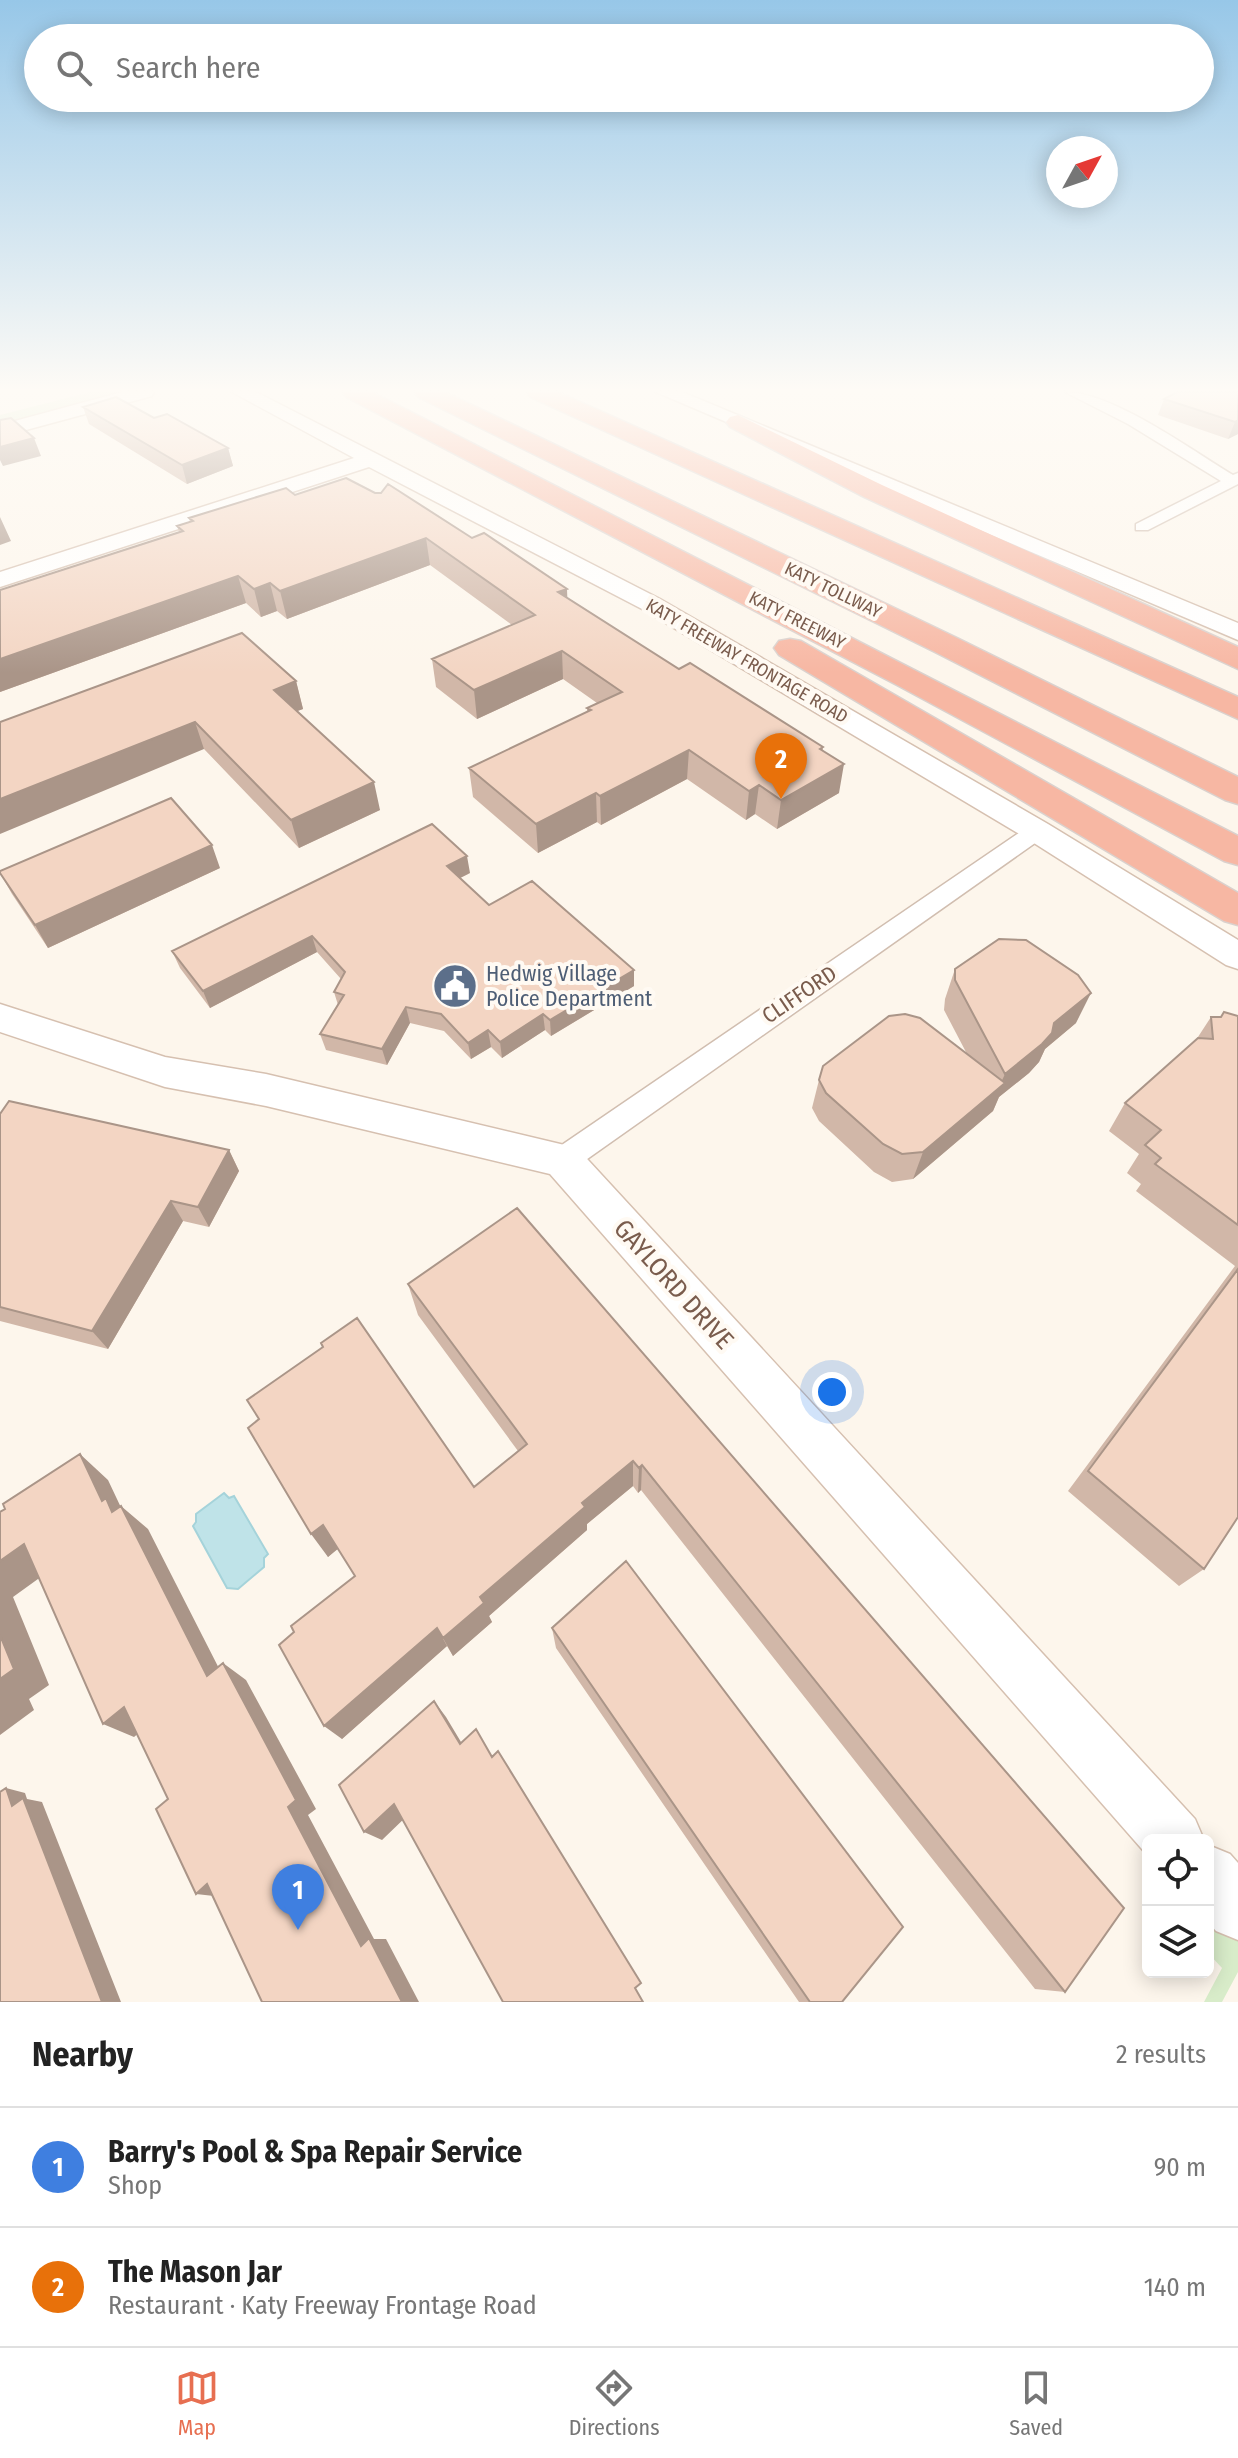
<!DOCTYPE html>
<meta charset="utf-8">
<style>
body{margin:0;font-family:"Fira Sans Condensed",sans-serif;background:#f6f6f6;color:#222}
.controls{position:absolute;right:24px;bottom:24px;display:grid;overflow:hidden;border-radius:12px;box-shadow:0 4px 20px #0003}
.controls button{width:72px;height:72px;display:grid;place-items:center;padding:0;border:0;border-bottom:2px solid #e0e0e0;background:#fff;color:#222;font:40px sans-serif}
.compass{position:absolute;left:1046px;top:136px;width:72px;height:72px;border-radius:50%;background:#fff;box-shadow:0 4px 20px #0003;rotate:50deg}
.you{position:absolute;left:832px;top:1392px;width:28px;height:28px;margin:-20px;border:6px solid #fff;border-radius:50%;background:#1a73e8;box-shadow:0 0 0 12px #1a73e833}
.badge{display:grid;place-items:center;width:52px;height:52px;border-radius:50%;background:#e76f51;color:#fff;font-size:26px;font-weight:700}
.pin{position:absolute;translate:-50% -66px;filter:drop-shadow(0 2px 4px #0008)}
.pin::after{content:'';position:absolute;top:42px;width:28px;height:24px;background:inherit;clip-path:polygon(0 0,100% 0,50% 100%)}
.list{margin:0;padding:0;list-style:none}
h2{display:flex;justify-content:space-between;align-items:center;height:104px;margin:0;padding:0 32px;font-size:34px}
h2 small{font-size:26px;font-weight:400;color:#767676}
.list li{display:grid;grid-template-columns:52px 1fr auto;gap:24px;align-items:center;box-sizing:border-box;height:120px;padding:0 32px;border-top:2px solid #e0e0e0}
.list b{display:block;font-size:30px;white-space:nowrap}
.list p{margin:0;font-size:26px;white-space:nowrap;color:#767676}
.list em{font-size:26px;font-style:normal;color:#767676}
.icon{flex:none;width:44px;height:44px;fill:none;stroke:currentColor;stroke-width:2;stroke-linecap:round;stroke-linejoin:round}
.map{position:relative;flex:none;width:1238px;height:2002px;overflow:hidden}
.search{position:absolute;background:#fff;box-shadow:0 4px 20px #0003;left:24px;right:24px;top:24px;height:88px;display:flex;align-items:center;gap:20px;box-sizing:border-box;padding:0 28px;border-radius:44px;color:#767676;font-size:30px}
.sheet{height:344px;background:#fff}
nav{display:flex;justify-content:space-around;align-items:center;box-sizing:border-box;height:112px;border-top:2px solid #e0e0e0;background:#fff;font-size:22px;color:#767676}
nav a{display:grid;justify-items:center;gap:4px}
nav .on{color:#e76f51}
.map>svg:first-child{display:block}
</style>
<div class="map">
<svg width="1238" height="2002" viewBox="0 0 1238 2002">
<rect width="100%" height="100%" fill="#fdf6ec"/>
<!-- green -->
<path fill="#d8ecc9" d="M90 392H124L0 427V415Z
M1208 1900 1238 1932V1972L1222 2002H1204L1222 1968 1208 1953Z"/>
<!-- water -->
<path fill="#bfe3e8" stroke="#a5d3da" stroke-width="2" d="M224 1493 229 1498 234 1496 268 1554 264 1558V1567L238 1589 227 1588 193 1526 196 1522V1514Z"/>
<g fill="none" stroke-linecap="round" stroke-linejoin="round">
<!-- street casing -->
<g stroke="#d1beb0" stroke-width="3">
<path id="street" d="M1065 392C1112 392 1190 449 1233 475L1238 473V484L1148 530H1136V524L1221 481 1128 424Z
M1037 824 1045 826 1048 831 1045 836 573 1169 563 1172 553 1169 548 1160 553 1151 1029 826Z"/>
</g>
<!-- secondary casing -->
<g stroke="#d6c0b0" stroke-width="3">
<path id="secondary" d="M122 392H154L152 396 0 437V425Z
M232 392H256L660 599 1048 824 1238 940V969L1226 965 1026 838 642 609 369 467 0 587V572L354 458Z
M656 392H682L1238 623V640Z
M0 1004 165 1057 266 1074 577 1148 1195 1819 1204 1840H1148V1856L550 1174 266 1106 165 1087 0 1032Z
M1208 1845 1230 1854 1238 1863V1940L1216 1931 1208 1922Z"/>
</g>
<!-- highway casing -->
<g stroke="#dad1cd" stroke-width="3">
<path id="highway" d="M343 392H372L1238 836V865L1224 861 897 685 346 397Z
M415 392H445L957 638 1238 777V804L1225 800 935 652 418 397Z
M527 392H558L1238 697V719L530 397Z
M738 415 882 485 1238 647V669L864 497 730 427 726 422 730 417Z
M790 639 801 641 1238 893V925L1224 921 779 655 774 648 779 641Z"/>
</g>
<!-- street -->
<use href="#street" fill="#fff" fill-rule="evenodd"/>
<!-- secondary -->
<use href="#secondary" fill="#fff" fill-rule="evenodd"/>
<!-- highway -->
<use href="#highway" fill="#f7b7a3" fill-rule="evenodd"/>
</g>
<!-- wall -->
<path fill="#d1b7a8" d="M1238 392V434L1228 439 1158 415 1164 399Z
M83 407 154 418 228 448 233 466 187 484 89 424Z
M346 478 568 598 679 669 823 747V750L839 793 777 829 755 814 746 820 687 779 601 825 597 822 538 853 473 797 469 768 587 712V708L597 703 563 679 477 719 436 687 432 659 512 625 430 565 287 619 277 611 261 617 246 603 0 692V590L179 532 177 526 190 522 189 518 295 495Z
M296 681 303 709 297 711 380 810 299 848 204 749 0 722Z
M220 868 48 948 12 894 0 873Z
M470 873 460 878 489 905 634 986 551 1036 545 1030 502 1058 491 1047 471 1059 444 1031 410 1023 387 1065 326 1050 320 1034 338 1005 334 992 341 979 317 952 210 1008 180 968 172 951Z
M955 969 1076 1023 1045 1049 1039 1062 1029 1073 999 1097 993 1111 913 1179 892 1182 874 1172 819 1121 812 1108 819 1080 967 1054 944 1010 945 999Z
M1238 1016V1517L1204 1569 1179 1586 1068 1491 1235 1266 1136 1191 1141 1184 1127 1173 1139 1154 1109 1131 1125 1103 1196 1040 1211 1017Z
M0 1114 229 1150 239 1171 209 1227 183 1221 108 1349 0 1321Z
M517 1208 1065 1992 1035 1989 641 1490 638 1493 633 1486 587 1524V1530L489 1616 492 1622 453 1656 447 1646 342 1739 294 1632 355 1576 338 1548 328 1557 259 1419 474 1487 518 1451 418 1315 408 1284Z
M552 1628 842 2002H799L556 1648Z"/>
<!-- shaded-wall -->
<path fill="#aa9588" d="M1238 420V434L1228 439 1235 422Z
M34 438 41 456 3 466 0 460V447Z
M228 448 233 466 187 484 182 465Z
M0 517 11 541 0 545Z
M426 538 430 565 287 619 280 591Z
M238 576 246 603 0 692V659Z
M270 583 277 611 261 617 254 589Z
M567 589 568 617 558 592Z
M562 651 563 679 477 719 474 690Z
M296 681 303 709 281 717 274 690Z
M195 722 204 749 0 834V799Z
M689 750 687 779 601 825 600 796Z
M844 764 839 793 777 829 781 800Z
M374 782 380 810 299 848 291 820Z
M759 785 755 814 746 820 749 791Z
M596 793 597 822 538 853 536 824Z
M212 845 220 868 48 948 35 925Z
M467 856 470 873 450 883 447 866Z
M312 936 317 952 210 1008 203 991Z
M634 970V986L551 1036 550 1020Z
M1091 993 1076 1023 1045 1049 1039 1062 1029 1073 999 1097 993 1111 913 1179 923 1152 998 1089 1005 1074 1054 1023Z
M406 1007 410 1023 387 1065 382 1049Z
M543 1014 545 1030 502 1058 500 1042Z
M488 1030 491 1047 471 1059 468 1043Z
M229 1150 239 1171 209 1227 198 1207Z
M171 1201 183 1221 108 1349 92 1331Z
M80 1454 108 1480 125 1516 121 1506 148 1529 231 1692 207 1676 112 1512 102 1501Z
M633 1461V1486L587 1524V1530L489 1616 492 1622 453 1656 443 1638 480 1597 582 1503Z
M642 1465 641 1490 638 1493 639 1468Z
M323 1525 339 1548 328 1557 311 1534Z
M24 1544 56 1566 13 1597 49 1685 29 1699 34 1710 0 1735V1561Z
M437 1628 447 1646 342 1739 324 1726Z
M223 1663 246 1680 316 1809 308 1815 374 1939H386L419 2002H402L361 1946 288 1807Z
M434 1701 446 1717 470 1757 460 1744Z
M124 1707 153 1721 134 1737 103 1724Z
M6 1788 25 1793 27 1799 42 1802 121 2002H102L12 1806Z
M394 1804 409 1814 382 1840 364 1832Z
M207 1884 223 1897 196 1894Z"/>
<!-- building -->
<path fill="#f3d5c3" stroke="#aa9588" stroke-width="2" d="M1177 392H1238V420L1235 422 1164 399Z
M116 397 154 418 167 414 228 448 182 465 83 407Z
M11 418 34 438 0 447V420Z
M346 478 375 493H381L388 484 472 538 484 533 567 589 558 592 679 669 690 663 823 747 820 749 844 764 781 800 759 785 749 791 689 750 600 796 596 793 536 824 469 768 591 710 587 708 622 692 562 651 474 690 432 659 535 615 426 538 280 591 270 583 254 589 238 576 0 659V590L183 531 177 526 193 521 189 518 286 488 295 495Z
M242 633 296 681 274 690 374 782 291 820 195 722 0 799V722Z
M171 798 212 845 35 925 0 873V871Z
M432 824 467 856 447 866 489 905 532 881 634 970 550 1020 543 1014 500 1042 488 1030 468 1043 441 1014 406 1007 382 1049 320 1034 344 995 334 992 345 972 312 936 203 991 172 951Z
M999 939 1026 940 1078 975 1091 993 1054 1023 1052 1033 1042 1044 1005 1074 955 980V969Z
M1224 1012 1238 1016V1225L1155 1164 1161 1158 1145 1145 1161 1130 1125 1103 1198 1038 1213 1039 1211 1017H1221Z
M905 1014 920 1018 1005 1083 923 1152 902 1154 883 1144 826 1093 819 1080 823 1066 889 1016Z
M9 1101 229 1150 198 1207 171 1201 92 1331 0 1307V1114Z
M517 1208 1124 1908 1065 1992 642 1465 639 1468 633 1461 582 1503 585 1507 480 1597 484 1603 443 1638 437 1628 324 1726 279 1645 294 1632 291 1626 355 1576 323 1525 311 1534 248 1428 259 1419 247 1400 323 1347 321 1343 357 1318 474 1487 527 1444 408 1284Z
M1238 1269V1517L1204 1569 1088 1471Z
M80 1454 102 1501 106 1498 112 1512 121 1506 207 1676 223 1663 296 1800 288 1807 361 1946 369 1938 402 2002H262L207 1884 196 1894 156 1809 168 1799 124 1707 103 1724 24 1544 0 1561V1512L5 1509 3 1504Z
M626 1561 903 1927 842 2002H810L552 1628Z
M0 1635 14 1669 0 1679Z
M434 1701 460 1744 476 1729 492 1757 498 1751 641 1983 635 1988 643 2002H503L394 1804 364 1832 339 1785Z
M6 1788 12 1806 23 1798 102 2002H0V1792Z"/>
<!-- sky -->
<linearGradient id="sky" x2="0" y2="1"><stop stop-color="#97c7e8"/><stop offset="0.58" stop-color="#fefbf6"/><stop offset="1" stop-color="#fefbf6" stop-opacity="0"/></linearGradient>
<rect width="1238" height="673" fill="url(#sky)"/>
<!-- icons -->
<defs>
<g id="civic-disc" transform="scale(2.3)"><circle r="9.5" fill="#5c6f8a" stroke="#fffaf3"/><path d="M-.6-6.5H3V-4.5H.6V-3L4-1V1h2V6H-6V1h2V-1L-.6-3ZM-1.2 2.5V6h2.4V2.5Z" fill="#fff"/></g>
</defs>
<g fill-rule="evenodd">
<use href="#civic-disc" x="455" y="986"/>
</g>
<g text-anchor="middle" stroke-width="8" stroke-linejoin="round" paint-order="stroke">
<!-- far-street labels -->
<g font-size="18" fill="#7a5c4d" stroke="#fffaf3">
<text transform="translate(833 590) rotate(26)" y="6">KATY TOLLWAY</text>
<text transform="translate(797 620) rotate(27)" y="6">KATY FREEWAY</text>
<text transform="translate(747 661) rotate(30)" y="6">KATY FREEWAY FRONTAGE ROAD</text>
</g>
<!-- service labels -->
<g font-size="22" fill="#4e5e75" stroke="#fffaf3" text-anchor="start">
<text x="486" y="981">Hedwig Village<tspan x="486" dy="25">Police Department</tspan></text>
</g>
<!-- street labels -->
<g font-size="22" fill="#7a5c4d" stroke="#fffaf3">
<text transform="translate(799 994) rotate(-34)" y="8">CLIFFORD</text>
</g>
<!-- near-street labels -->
<g font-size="26" fill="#7a5c4d" stroke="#fffaf3">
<text transform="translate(674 1284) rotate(48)" y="9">GAYLORD DRIVE</text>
</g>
</g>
</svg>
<div class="controls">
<button><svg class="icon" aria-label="locate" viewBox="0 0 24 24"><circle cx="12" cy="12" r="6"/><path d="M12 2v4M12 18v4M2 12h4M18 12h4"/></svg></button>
<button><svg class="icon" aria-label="layers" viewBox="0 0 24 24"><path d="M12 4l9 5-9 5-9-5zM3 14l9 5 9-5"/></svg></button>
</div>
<svg class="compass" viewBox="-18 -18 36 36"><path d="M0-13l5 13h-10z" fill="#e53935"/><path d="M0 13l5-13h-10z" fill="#767676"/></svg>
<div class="you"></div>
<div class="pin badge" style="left:298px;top:1930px;background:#3f7fe0">1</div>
<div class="pin badge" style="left:781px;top:799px;background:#e8710a">2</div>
<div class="search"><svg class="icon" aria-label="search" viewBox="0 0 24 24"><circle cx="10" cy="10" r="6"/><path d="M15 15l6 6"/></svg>Search here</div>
</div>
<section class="sheet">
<h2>Nearby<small>2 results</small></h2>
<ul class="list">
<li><span class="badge" style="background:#3f7fe0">1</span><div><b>Barry's Pool &amp; Spa Repair Service</b><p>Shop</p></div><em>90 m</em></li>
<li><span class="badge" style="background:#e8710a">2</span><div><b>The Mason Jar</b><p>Restaurant · Katy Freeway Frontage Road</p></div><em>140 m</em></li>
</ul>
</section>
<nav>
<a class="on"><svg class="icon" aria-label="map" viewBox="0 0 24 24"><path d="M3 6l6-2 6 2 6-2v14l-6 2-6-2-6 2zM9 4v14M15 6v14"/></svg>Map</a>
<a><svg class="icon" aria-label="directions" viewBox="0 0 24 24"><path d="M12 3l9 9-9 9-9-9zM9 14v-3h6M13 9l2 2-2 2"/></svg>Directions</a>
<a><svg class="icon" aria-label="saved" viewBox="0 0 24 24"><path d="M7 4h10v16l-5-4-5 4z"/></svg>Saved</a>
</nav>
